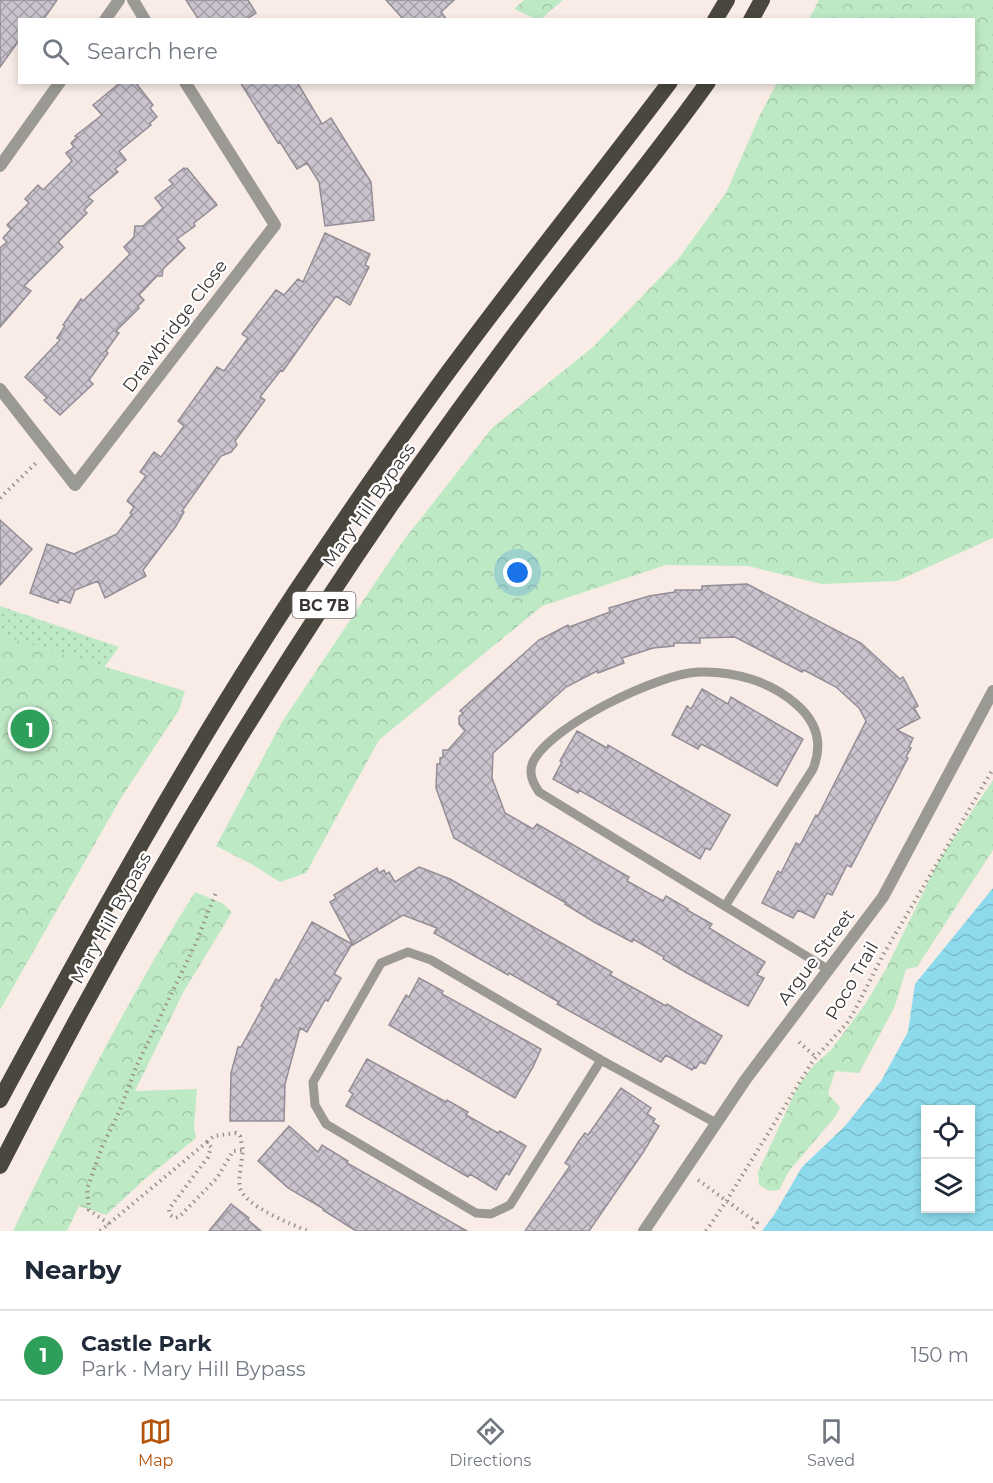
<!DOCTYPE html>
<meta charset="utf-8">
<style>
body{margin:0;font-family:Montserrat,sans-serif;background:#f2f2f3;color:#1f2937}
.controls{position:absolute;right:18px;bottom:18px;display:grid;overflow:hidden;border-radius:0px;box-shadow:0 3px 9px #0003}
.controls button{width:54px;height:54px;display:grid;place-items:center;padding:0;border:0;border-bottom:2px solid #e0e1e3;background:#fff;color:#1f2937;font:30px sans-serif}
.you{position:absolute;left:518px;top:573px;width:21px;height:21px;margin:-15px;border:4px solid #fff;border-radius:50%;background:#1a73e8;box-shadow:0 0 0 9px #1a73e833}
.badge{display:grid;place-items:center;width:39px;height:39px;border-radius:50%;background:#b45309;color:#fff;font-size:20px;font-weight:700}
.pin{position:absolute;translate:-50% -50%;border:3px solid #fff;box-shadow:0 2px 6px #0006}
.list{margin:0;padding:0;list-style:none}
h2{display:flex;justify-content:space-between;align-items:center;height:78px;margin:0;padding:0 24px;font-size:26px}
h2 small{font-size:20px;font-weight:400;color:#747a83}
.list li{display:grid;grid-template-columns:39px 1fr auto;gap:18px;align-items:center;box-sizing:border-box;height:90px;padding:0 24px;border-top:2px solid #e0e1e3}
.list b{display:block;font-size:22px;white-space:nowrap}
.list p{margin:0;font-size:20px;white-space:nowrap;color:#747a83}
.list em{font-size:20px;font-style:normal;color:#747a83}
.icon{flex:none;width:33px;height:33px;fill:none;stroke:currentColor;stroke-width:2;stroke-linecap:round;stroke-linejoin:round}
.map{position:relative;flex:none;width:993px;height:1231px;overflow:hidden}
.search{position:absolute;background:#fff;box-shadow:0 3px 9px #0003;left:18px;right:18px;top:18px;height:66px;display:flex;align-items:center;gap:15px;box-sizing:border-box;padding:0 21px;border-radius:0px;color:#747a83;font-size:22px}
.sheet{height:168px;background:#fff}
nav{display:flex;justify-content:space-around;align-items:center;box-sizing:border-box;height:84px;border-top:2px solid #e0e1e3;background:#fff;font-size:16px;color:#747a83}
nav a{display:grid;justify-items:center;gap:3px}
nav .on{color:#b45309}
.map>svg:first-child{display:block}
</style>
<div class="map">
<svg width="993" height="1231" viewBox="0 0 993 1231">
<defs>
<pattern id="grass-dots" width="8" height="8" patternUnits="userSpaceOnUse" patternTransform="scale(1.5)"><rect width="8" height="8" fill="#bee9c5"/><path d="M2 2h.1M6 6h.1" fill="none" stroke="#a4c8aa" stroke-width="1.8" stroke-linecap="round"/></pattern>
<pattern id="forest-crowns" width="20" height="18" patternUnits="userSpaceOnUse" patternTransform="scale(1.5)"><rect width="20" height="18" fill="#bee9c5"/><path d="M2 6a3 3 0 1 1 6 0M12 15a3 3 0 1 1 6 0" fill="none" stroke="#a4c8aa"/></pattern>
<pattern id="water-waves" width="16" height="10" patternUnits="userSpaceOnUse" patternTransform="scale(1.5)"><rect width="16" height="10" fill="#8cdaec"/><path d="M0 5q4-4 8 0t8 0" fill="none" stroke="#7abccb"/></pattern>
<pattern id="building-cross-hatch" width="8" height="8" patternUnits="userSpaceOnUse" patternTransform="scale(1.5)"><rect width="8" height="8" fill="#cbc4ce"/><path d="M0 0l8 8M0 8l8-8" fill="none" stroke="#a6a0a8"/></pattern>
</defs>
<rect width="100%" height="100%" fill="#f9ece6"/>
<!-- grass -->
<path fill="url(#grass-dots)" d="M0 606 119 647 0 810Z"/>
<!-- forest -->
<path fill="url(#forest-crowns)" d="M524 0H563L541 19H536L514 9Z
M819 0H993V538L897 581 822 584 748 566 666 565 542 606 379 740 306 873 280 882 253 865 216 846 282 722 403 541 492 428 593 347 679 258 726 193 760 115 777 83 974 82V20L809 19Z
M0 635 185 691 179 710 121 798 0 1010Z
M993 780V850L917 967 906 969 895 1006 859 1073 835 1071 828 1094 840 1107 835 1117 789 1171 779 1190 770 1191 759 1185 758 1172 798 1086 814 1065 831 1050 866 1003 886 969 939 860Z
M195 892 222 903 232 912 184 991 135 1091 197 1089 194 1128 196 1138 145 1179 106 1215 79 1206 67 1231H13C68 1116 127 1000 195 892Z"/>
<!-- water -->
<path fill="url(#water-waves)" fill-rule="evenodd" d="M993 888V1231H762L774 1215 802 1167 845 1126 881 1081 908 1032 915 984ZM926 1110H970V1208H926Z"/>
<!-- building -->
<path fill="url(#building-cross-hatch)" stroke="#938d97" stroke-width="1.5" d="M0 0H57L43 20H20V39L0 67Z
M186 0H248L256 13 245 20H199Z
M386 0H454L441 12 447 20H404Z
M121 82H135L153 105 150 108 157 117 150 123 151 125 119 151 126 160 115 169 118 172 88 197 93 201 84 210 87 213 58 242 63 247 24 286 31 291 0 327V248L7 242 3 238 11 229 7 225 29 203 25 199 38 185 43 190 72 161 66 153 74 147 71 143 77 137 75 136 102 115 93 105Z
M240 82H297L322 124 331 118 371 182 374 220 325 226 319 182 307 163 297 169 280 142 278 143Z
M184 168 185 170 187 168 217 205 194 223 195 226 177 239 185 248 163 269 162 276H157L139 295 144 300 138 306 139 308 116 331 119 333 106 351 108 353 89 380 93 384 60 415 44 400 47 398 25 377 60 340 57 338 65 326 63 325 81 299 83 301 130 254 124 247 134 237 135 226H143L163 208 155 198 173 184 169 180Z
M325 233 370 254 365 265 369 267 350 305 336 296 283 371 281 370 260 397 265 400 235 441 237 445 231 452 221 456 182 511 184 512 176 526 143 570 146 576 105 598 98 581 75 590 70 603 59 599 58 603 30 593 47 544 74 554 117 534 132 514 130 513 134 507 127 501 146 476 140 472 154 452 161 457 184 426 178 421 217 367 224 371 248 338 242 334 276 290 284 295 298 279 303 282Z
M0 520 32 549 0 585Z
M747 584 861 643 900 679 903 677 918 706 914 708 920 718 897 730 913 738 909 747 911 748 906 757 908 758 851 867 847 865 832 895 827 893 814 918 798 910 793 918 762 903 778 871 781 873 796 843 800 845 816 815 818 816 866 721 859 708 836 687 804 670 802 672 735 637 700 638V643H674V646L653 648 622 658 624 663 598 673 597 671 566 687 493 753 492 778 505 813 533 829 537 824 629 877 627 881 663 901 666 896 688 909 687 910 712 924 709 928 765 962 757 975 764 978 748 1006 687 973 663 959 664 957 633 939 632 942 594 922 565 904 566 903 454 838 436 788 437 764H440V758L443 757V750H448L465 731 459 724V717L463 713 460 711 539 640 568 625 569 627 610 612 609 608 649 596 675 592V590H702V586Z
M702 689 728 704 731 697 803 739 777 786 717 752 701 744 698 749 672 735 687 706 691 709Z
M577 731 607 748 608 745 730 815 710 850 706 848 700 859 579 790 578 793 553 779 562 762 560 761Z
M419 867 450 879 612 972 610 975 666 1006 667 1004 722 1036 705 1064 700 1062 696 1068 694 1067 692 1070 666 1055 661 1062 557 1004 559 1002 509 973 508 975 434 933 437 928 403 915 353 945 330 902 336 898 334 895 377 868 379 873 384 870 386 874 389 872 395 882Z
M312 922 352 944 334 974 341 978 328 1001 325 1000 307 1032 300 1028 285 1084 284 1121H230L231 1073 238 1047H241L263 1007 261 1006 276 979 279 981Z
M419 978 443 991 442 994 541 1049 533 1067 515 1098 389 1025 406 995 409 997Z
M367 1059 446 1102 447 1100 468 1112 466 1115 498 1133 500 1131 526 1146 509 1175 506 1173 496 1190 470 1174 468 1177 346 1106 353 1094 349 1091Z
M621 1088 651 1108 647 1114 655 1119 653 1122 659 1126 644 1151 589 1231H525L570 1166 565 1163 579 1141 585 1133 588 1135Z
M289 1126 318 1152 322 1145 348 1161 347 1163 467 1231H356L323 1210 324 1209 288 1188 258 1161Z
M231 1204 249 1218 248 1220 261 1231H209Z"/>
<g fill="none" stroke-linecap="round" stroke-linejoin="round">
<!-- path -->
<path stroke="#9a918d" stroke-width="4" stroke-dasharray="1.5 4.5" stroke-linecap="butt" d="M0 498 38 461
M799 1042 816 1057
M207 1142 214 1136 236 1133 240 1136 243 1150
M698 1180 757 1223 751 1231
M109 1224 89 1210 87 1189 102 1147 120 1110 136 1067 195 945 217 890
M100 1231 207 1142 211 1147 208 1157 169 1209 170 1215 175 1218 179 1217 217 1178 233 1151 243 1150C242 1161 238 1177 240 1188 245 1206 291 1224 308 1231
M706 1231 727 1200 814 1059 847 1023 855 1010 883 955 993 769"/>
<!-- service -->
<path stroke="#9b9994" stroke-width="9" d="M725 906 813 769C823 744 817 722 796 704 770 681 734 671 699 672 659 673 550 726 533 762 528 773 533 783 539 792L829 970
M601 1060 510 1205 491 1214 476 1213 326 1124 315 1105 313 1082 381 963 408 952 431 960 601 1060 716 1123"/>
<!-- minor -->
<path stroke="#9b9994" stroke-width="12" d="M133 0 145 20
M105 20 119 0
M0 166 60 82
M0 389 75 485 275 225 185 82"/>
<!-- tertiary -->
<path stroke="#9b9994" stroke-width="12" d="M644 1231 746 1079 883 897 993 691"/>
<!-- trunk -->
<path stroke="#4a473e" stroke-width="16" d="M715 20 727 0
M751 20 762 0
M0 1100C93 927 188 755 296 591 345 518 394 446 446 375 519 276 596 180 670 82
M0 1166C116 937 246 716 391 505 441 434 492 363 545 294 599 224 656 155 708 82"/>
</g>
<g text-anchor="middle" stroke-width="4.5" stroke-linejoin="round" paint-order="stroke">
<!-- shield labels -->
<rect fill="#fff" stroke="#757270" stroke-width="1.5" x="292.5" y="592" width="63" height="26" rx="4.5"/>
<g font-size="16" font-weight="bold" fill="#3a3533">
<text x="324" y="611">BC 7B</text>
</g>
<!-- street labels -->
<g font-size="18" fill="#3a3533" stroke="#fff">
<text transform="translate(175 326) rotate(-53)" y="6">Drawbridge Close</text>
<text transform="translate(369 505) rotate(-55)" y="6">Mary Hill Bypass</text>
<text transform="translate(111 918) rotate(-61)" y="6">Mary Hill Bypass</text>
<text transform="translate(816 957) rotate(-53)" y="6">Argue Street</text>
<text transform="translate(852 981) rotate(-60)" y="6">Poco Trail</text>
</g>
</g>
</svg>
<div class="controls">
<button><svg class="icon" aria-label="locate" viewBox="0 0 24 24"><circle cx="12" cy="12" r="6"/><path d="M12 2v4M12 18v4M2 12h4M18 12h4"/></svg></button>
<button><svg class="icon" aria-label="layers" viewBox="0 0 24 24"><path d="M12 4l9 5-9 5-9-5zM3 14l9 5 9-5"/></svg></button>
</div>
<div class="you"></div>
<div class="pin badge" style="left:30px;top:729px;background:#2e9e5b">1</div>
<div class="search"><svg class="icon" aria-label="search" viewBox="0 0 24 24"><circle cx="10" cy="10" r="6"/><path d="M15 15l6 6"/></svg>Search here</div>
</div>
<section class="sheet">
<h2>Nearby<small></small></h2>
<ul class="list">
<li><span class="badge" style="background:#2e9e5b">1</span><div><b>Castle Park</b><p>Park · Mary Hill Bypass</p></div><em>150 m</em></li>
</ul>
</section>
<nav>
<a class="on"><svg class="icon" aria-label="map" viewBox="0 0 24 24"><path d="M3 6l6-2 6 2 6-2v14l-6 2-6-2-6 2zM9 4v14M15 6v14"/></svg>Map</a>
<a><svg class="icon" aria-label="directions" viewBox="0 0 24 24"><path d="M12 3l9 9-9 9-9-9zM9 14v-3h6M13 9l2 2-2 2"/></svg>Directions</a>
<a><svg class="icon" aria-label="saved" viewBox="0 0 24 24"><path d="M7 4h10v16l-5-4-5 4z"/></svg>Saved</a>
</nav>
